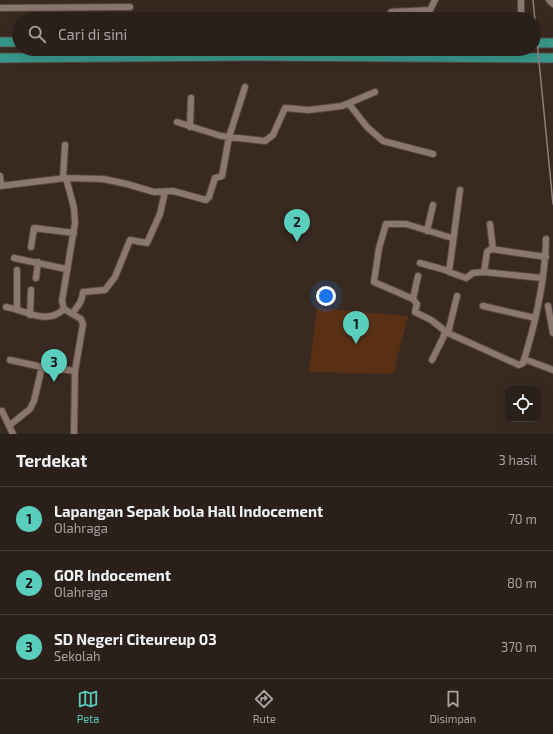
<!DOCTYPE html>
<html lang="id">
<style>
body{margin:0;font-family:"Exo 2",sans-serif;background:#332822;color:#f1f3f6}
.controls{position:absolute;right:12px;bottom:12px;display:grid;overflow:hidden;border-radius:8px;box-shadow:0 4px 16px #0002}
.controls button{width:36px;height:36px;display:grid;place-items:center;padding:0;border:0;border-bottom:1px solid #473e38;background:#2b2019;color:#f1f3f6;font:20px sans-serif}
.you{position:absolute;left:326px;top:296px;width:14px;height:14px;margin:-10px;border:3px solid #fff;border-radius:50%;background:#1a73e8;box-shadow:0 0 0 6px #1a73e833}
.badge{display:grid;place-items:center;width:26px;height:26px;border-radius:50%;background:#5acebd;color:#111;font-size:13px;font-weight:700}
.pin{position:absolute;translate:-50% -33px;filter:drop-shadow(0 1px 2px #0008)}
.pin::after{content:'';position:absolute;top:21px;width:14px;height:12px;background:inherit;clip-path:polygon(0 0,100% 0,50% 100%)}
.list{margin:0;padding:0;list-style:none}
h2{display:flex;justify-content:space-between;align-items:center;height:52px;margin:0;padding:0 16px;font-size:17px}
h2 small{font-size:13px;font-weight:400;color:#a6a3a2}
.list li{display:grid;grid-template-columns:26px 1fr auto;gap:12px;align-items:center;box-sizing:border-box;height:64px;padding:0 16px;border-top:1px solid #473e38}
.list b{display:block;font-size:15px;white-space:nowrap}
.list p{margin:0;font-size:13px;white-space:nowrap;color:#a6a3a2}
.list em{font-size:13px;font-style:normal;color:#a6a3a2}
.icon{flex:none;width:22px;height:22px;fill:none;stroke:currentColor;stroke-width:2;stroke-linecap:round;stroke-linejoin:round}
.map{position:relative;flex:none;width:553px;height:434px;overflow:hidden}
.search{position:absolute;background:#2b2019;box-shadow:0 4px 16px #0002;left:12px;right:12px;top:12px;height:44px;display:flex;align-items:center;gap:10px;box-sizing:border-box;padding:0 14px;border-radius:22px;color:#a6a3a2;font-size:15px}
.sheet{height:244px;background:#2b2019}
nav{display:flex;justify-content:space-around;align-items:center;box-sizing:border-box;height:56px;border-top:1px solid #473e38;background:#2b2019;font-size:11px;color:#a6a3a2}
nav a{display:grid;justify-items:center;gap:2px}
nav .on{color:#5acebd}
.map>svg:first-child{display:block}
</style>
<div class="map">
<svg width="553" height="434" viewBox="0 0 553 434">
<rect width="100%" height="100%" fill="#392a21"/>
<!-- green -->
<path fill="#5a3015" d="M317 308 408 316 393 374 309 372Z"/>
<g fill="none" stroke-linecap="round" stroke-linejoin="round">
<!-- minor casing -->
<g stroke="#564941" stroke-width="8">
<path id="minor" d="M521 0V11
M549 0 553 4
M0 8 130 7
M387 19 391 12 430 10 435 0
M349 104 367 127 383 141 433 154
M177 122 221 136 265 141 273 135 285 108 309 110 342 106 375 92
M190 127 191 98
M0 176 1 186
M63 178 65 145
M66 178 103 179 127 184 154 192 173 191 206 200 209 197 215 178 222 176 229 137 245 87
M0 186 66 178 74 208 75 223 62 301 64 309 81 319 83 324 75 371 74 434
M460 190 449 272 466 278 473 273 484 272 542 278
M490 224 493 249
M427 231 433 205
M452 238 406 224H386L379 248 374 282 413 299 417 304 415 312 431 320 448 333 519 365 523 363C535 325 545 279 546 239
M31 247 34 228 74 233
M14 258 66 269
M420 263 449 271
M17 270V308
M484 272 487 252 491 249 546 257
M36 278 38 262
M413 299 418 276
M483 306 535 318
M548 306 553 333
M6 307C26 310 46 326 64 309
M72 314C78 305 82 303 83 292L105 290 115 277 130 240 147 243 160 214 165 192
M30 315 31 290
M448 333 457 296
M524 359 553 370
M10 360 42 367 75 371
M432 360 443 338 445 331
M2 411 13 434
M10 425 30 409 34 401 42 367"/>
</g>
<!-- highway casing -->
<g stroke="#564941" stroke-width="11">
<path id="highway" d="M0 42H19
M534 43H553
M0 58 251 56 553 58"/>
</g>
<!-- minor -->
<use href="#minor" stroke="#8a776d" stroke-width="6"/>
<!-- highway -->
<use href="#highway" stroke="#39978b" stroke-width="9"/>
<!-- rail -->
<path stroke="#8d8079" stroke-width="1.5" d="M533 0 553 204"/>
</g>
</svg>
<div class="controls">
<button><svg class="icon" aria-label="locate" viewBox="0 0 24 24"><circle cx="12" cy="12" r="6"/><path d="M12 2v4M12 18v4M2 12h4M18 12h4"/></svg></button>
</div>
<div class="you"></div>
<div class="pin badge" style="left:356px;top:344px">1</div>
<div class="pin badge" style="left:297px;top:242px">2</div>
<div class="pin badge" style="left:54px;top:382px">3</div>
<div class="search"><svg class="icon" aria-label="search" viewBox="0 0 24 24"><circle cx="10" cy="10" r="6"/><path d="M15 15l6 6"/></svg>Cari di sini</div>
</div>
<section class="sheet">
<h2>Terdekat<small>3 hasil</small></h2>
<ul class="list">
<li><span class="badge">1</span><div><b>Lapangan Sepak bola Hall Indocement</b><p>Olahraga</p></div><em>70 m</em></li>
<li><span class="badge">2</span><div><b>GOR Indocement</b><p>Olahraga</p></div><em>80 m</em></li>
<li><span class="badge">3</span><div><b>SD Negeri Citeureup 03</b><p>Sekolah</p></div><em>370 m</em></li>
</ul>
</section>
<nav>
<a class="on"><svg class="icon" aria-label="map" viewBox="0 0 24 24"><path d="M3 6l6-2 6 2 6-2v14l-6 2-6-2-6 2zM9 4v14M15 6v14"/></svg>Peta</a>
<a><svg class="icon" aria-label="directions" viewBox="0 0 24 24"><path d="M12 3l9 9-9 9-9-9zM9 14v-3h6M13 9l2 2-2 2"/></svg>Rute</a>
<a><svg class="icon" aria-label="saved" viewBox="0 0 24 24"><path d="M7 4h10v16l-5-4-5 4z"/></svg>Disimpan</a>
</nav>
